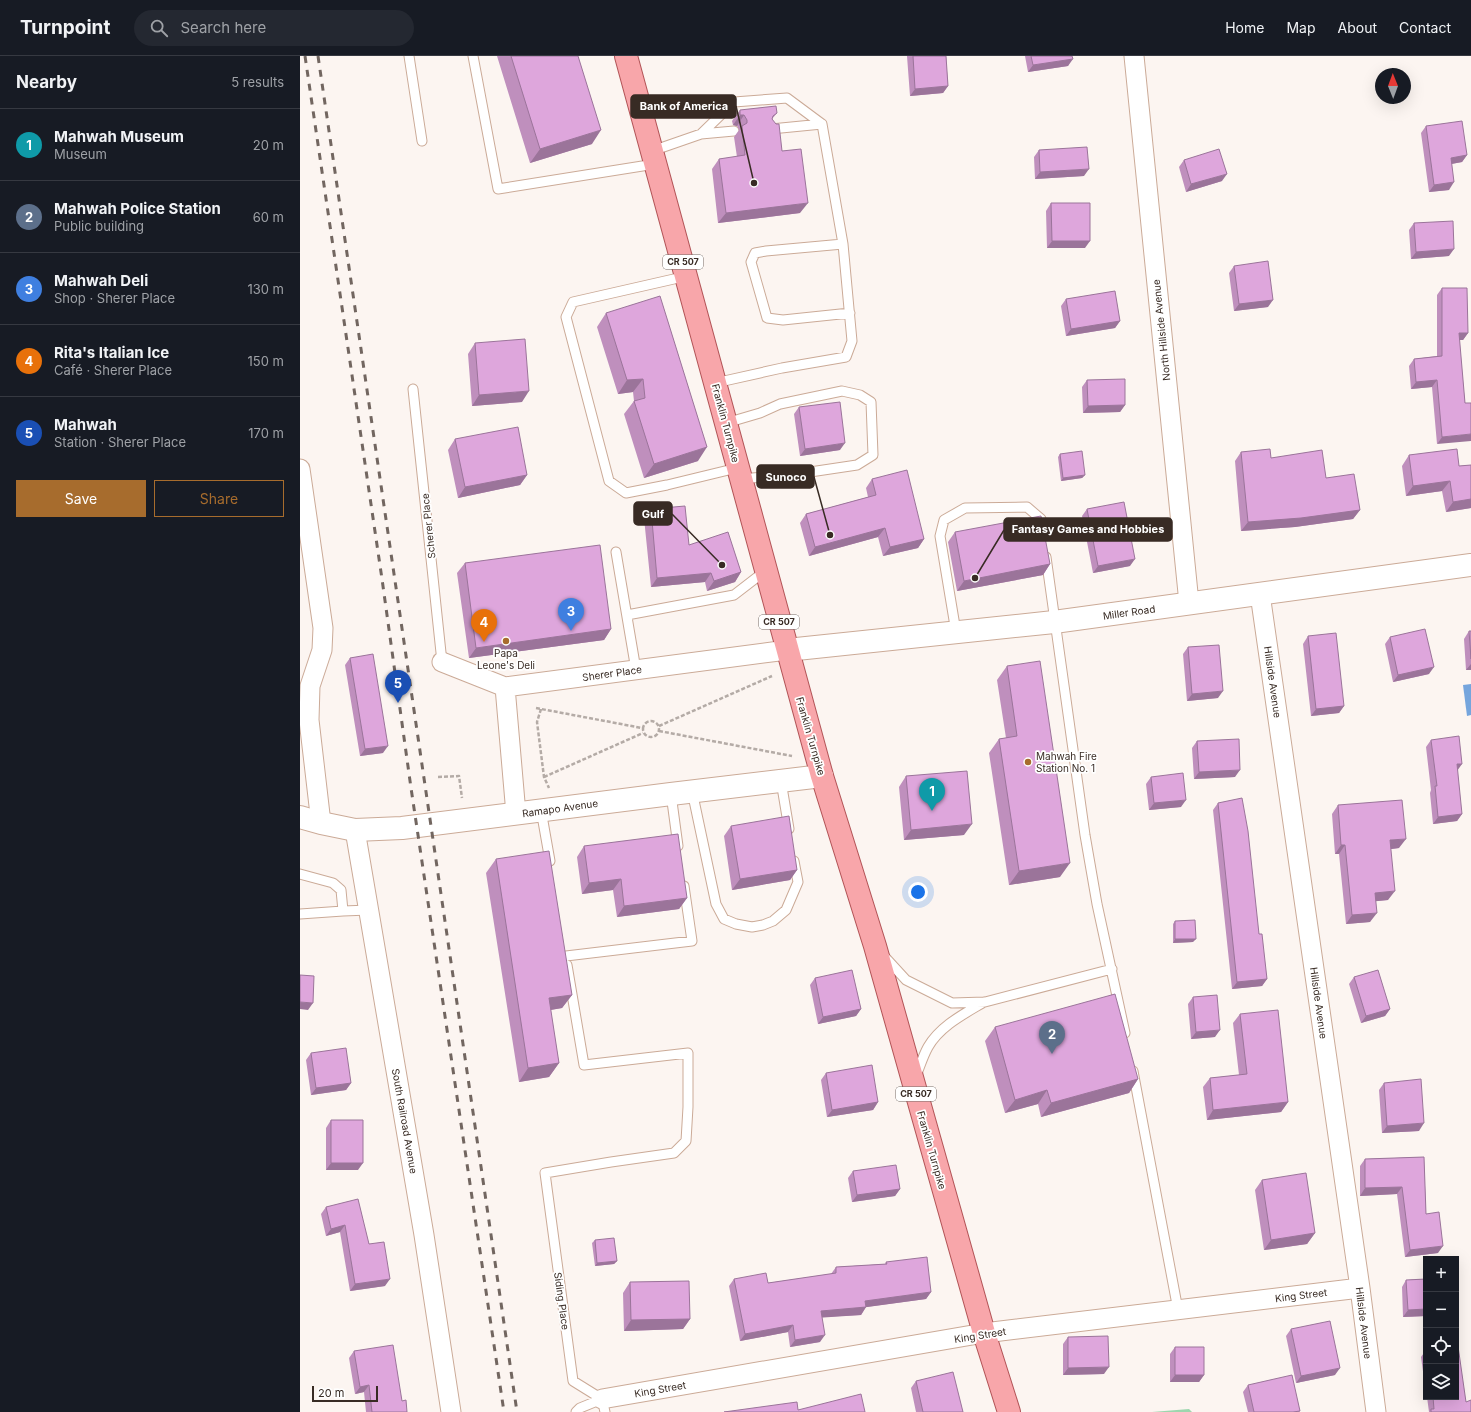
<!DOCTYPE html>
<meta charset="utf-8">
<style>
body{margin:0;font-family:Inter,sans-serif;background:#242831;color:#f1f3f6}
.controls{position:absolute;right:12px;bottom:12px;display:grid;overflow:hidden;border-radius:0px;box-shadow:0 4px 16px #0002}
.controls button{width:36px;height:36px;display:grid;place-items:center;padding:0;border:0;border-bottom:1px solid #363941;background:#171b24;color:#f1f3f6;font:20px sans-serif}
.compass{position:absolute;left:1075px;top:12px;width:36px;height:36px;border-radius:50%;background:#171b24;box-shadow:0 4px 16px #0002;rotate:359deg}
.scale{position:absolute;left:12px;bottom:10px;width:66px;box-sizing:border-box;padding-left:4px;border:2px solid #382b24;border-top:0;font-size:11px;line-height:14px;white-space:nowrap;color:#382b24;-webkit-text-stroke:3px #fff;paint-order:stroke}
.you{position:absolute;left:618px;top:836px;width:14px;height:14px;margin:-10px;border:3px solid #fff;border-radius:50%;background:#1a73e8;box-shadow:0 0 0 6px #1a73e833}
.badge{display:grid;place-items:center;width:26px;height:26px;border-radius:50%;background:#a76c2d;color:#fff;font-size:13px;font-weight:700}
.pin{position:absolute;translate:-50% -33px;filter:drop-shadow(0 1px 2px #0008)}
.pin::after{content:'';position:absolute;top:21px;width:14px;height:12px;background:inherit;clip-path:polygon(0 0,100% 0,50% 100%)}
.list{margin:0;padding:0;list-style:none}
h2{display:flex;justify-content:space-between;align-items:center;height:52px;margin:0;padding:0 16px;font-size:17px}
h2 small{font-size:13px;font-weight:400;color:#9ea1a6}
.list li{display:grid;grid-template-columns:26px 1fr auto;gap:12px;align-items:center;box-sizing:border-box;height:72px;padding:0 16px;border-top:1px solid #363941}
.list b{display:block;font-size:15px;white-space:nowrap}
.list p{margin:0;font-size:13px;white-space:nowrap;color:#9ea1a6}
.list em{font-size:13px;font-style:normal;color:#9ea1a6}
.actions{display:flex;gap:8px;padding:12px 16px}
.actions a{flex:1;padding:9px 0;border:1px solid #a76c2d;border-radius:0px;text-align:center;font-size:14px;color:#a76c2d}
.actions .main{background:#a76c2d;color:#fff}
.icon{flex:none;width:22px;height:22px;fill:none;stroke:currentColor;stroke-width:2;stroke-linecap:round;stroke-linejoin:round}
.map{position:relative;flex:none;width:1171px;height:1356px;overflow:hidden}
header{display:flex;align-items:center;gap:24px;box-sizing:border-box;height:56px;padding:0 20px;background:#171b24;border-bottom:1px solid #363941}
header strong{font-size:19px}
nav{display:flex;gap:22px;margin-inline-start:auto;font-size:14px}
.search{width:280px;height:36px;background:#242831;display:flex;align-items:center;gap:10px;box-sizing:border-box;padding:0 14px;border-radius:22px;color:#9ea1a6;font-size:15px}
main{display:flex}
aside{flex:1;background:#171b24}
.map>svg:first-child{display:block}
</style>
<header>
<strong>Turnpoint</strong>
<div class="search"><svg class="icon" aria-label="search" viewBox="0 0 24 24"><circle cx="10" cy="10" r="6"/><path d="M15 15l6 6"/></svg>Search here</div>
<nav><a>Home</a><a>Map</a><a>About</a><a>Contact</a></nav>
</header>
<main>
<aside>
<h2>Nearby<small>5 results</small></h2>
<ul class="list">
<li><span class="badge" style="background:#0f9aa8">1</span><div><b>Mahwah Museum</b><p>Museum</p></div><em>20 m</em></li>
<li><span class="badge" style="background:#5c6f8a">2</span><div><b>Mahwah Police Station</b><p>Public building</p></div><em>60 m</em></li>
<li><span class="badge" style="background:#3f7fe0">3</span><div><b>Mahwah Deli</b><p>Shop · Sherer Place</p></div><em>130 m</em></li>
<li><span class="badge" style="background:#e8710a">4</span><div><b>Rita's Italian Ice</b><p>Café · Sherer Place</p></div><em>150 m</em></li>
<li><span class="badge" style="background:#1a4fb4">5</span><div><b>Mahwah</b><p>Station · Sherer Place</p></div><em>170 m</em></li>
</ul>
<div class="actions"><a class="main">Save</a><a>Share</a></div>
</aside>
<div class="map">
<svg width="1171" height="1356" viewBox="0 0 1171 1356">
<rect width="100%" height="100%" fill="#fcf5f1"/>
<!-- green -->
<path fill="#9dd6ae" d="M889 1353 892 1356H852Z"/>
<!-- water -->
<path fill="#75a5dd" d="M1171 628V659L1167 660 1163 629Z"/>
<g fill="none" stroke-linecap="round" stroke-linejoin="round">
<!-- service casing -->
<g stroke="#cbaa97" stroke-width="11">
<path id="service" d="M109 0 122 85
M173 0 198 133 355 108
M401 78 434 75
M352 95 401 78 434 46 487 42 522 68
M543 188 466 195 455 197 451 206 467 262 483 264 550 257
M387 220 273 246 266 261 309 425 326 437 367 429 437 412
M415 327 482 312 546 301 552 285 543 188 522 68 471 73
M113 333 142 606
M426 367 460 357 480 348 542 335 560 339 571 346 573 399 557 409 490 419 440 423
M316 496 336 614
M746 501 785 779 797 848 825 977
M327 559 434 539 465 515
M656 576 640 480 644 464 665 452 727 451 741 463 742 470
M481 725 489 773
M392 735 416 848 424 863 436 868 452 871 463 869 473 865 486 854 498 826 494 805
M371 738 378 790
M241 754 250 805
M0 818 33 827 41 834 43 855 0 858
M43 855 69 854
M266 900 392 885 384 830
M584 900 606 924 652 947 685 946 812 913
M267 909 284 1009 388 997V1051L386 1085 374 1097 311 1106 245 1117 273 1325 302 1343 305 1356
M833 1015 878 1254
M616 1020C620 1010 623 1000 628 991 640 970 664 958 684 946
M276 1356 280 1352 302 1343"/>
</g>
<!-- minor casing -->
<g stroke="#cbaa97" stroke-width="21">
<path id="minor" d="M834 0 889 547
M0 413 23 572 22 594 10 630 9 664 21 767
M960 538 1060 1232 1076 1356
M142 606 205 631 487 594
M205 631 216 758
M55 774 124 1179 151 1356
M302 1343 684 1277 1060 1232"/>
</g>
<!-- tertiary casing -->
<g stroke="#cbaa97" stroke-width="24">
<path id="tertiary" d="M487 594 754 566 1171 509
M0 761 21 767 55 774 102 772 371 738 522 720"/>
</g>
<!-- primary casing -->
<g stroke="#b25457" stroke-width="24">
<path id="primary" d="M326 0 522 720 575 890 684 1277 709 1356"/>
</g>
<!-- path -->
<path stroke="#b4aba6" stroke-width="2.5" stroke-dasharray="4 2" stroke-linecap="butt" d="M236 652 342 672
M241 653 237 666 244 721 249 732
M343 673a8 8 0 1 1 16 0a8 8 0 1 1-16 0Z
M359 670 472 620
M359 675 492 700
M138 721 159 720 162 742
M244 721 343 677"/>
<!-- service -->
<use href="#service" stroke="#fff" stroke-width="9"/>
<!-- minor -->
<use href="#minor" stroke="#fff" stroke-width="19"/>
<!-- tertiary -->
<use href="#tertiary" stroke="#fff" stroke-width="22"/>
<!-- primary -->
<use href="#primary" stroke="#f8a6aa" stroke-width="22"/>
<!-- rail -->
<path stroke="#726660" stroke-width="3" stroke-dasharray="7 7" stroke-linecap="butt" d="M5 0 82 523 111 732 204 1356
M18 0 217 1356"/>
</g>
<!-- wall -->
<path fill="#bf8fbd" d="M197 0H278L292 88 230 107Z
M607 0H646L648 30 643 37 610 40Z
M725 0H772L768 10 728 16Z
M440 54 477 57 472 63 500 157 418 167 412 113 419 103 437 101 434 81 439 74 437 70 433 69 432 65Z
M1126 70 1167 99 1162 106 1151 108 1149 134 1129 136 1121 77Z
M739 94 784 120 735 123 734 101Z
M884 104 922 125 886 136 879 111Z
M751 147 785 192H747L746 155Z
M1114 167 1149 200 1111 203 1109 174Z
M934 210 968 251 934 255 929 217Z
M1142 232 1168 277 1163 284H1159L1165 347H1171L1137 388 1132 331 1111 333 1109 310 1114 303 1137 300V239Z
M766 243 820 265 815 272 766 280 761 250Z
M306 257 398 405 344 422 324 358 334 345 333 336 318 338 297 271Z
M175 287 222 346 172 350 168 298Z
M787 324 825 349 820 356 783 357 782 331Z
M499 351 540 394 500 400 494 358Z
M155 383 227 419 220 429 158 442 148 394Z
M941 396 971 402 1026 422 1060 454 1053 463 995 471 941 475 935 405Z
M760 398 785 419 782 422 761 425 758 401Z
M1109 399 1159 410 1171 409V452L1146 456 1142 435 1106 440 1102 410Z
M572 423 624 483 618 492 583 500 578 481 509 500 500 467 506 458 568 441 566 432Z
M351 453 389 489 441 516 435 526 407 535 405 526 351 531 344 462Z
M787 453 830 510 793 517 782 460Z
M655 476 750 508 743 519 657 535 648 486Z
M165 507 311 573 304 584 169 602 157 517Z
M1169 575H1171V614H1166L1164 583Z
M1008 580 1044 650 1039 657 1011 660 1003 588Z
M1090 581 1129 618 1093 626 1085 588Z
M888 591 918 642 887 645 883 598Z
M50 602 83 697 60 700 45 609Z
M707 610 760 821 709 829 689 697 699 683 706 682 697 624Z
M1131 684 1162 758 1157 765 1133 768 1130 737 1131 734 1126 691Z
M897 685 935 721 894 723 892 692Z
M606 720 664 779 604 784 599 731Z
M851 721 881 751 849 754 846 728Z
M918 747 959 878 967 923 962 930 932 933 913 754Z
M1038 749 1099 792 1091 793 1088 844 1076 845 1070 866 1046 868 1039 798H1035L1032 758Z
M431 770 497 814 490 824 432 834 424 780Z
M284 790 387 842 379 853 317 861 313 834 282 838 277 801Z
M196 803 272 939 262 952 250 954 259 1007 249 1021 219 1026 186 817Z
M875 865 893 886 873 887V868Z
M1054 921 1090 953 1085 960 1061 967 1049 928Z
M515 922 561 953 556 960 518 968 510 929Z
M893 941 915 981 891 983 888 948Z
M940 958 988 1046 981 1056 907 1064 903 1031 910 1022 939 1019 933 967Z
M695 971 838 1023 829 1037 741 1061 738 1048 705 1057 685 985Z
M11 997 51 1027 46 1034 11 1039 6 1004Z
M526 1017 578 1046 573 1054 527 1061 521 1024Z
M1084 1027 1119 1075 1082 1077 1079 1034Z
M31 1064 58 1114H26V1072Z
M1124 1101 1126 1158 1138 1197 1105 1201 1097 1138 1060 1140V1110L1065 1103Z
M553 1115 600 1133 595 1140 552 1146 548 1122Z
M962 1124 1015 1177 1007 1188 964 1194 955 1134Z
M26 1151 69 1188 85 1230 50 1235 40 1176 26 1180 21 1158Z
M295 1184 317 1205 314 1208 295 1210 292 1187Z
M586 1206 631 1236 626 1243 566 1251 561 1259 522 1261 520 1286 490 1291 488 1276 440 1285 429 1230 434 1223 468 1227 531 1218 536 1211 585 1208Z
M1126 1223V1260L1103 1261 1102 1231 1106 1224Z
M330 1226 390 1263 383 1273 324 1275 323 1237Z
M991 1273 1035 1319 996 1327 986 1280Z
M768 1281 804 1318 763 1319V1288Z
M875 1291 904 1319 899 1326H870V1298Z
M1126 1294V1337L1121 1301Z
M54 1295 102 1345 107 1356H66L64 1336 55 1338 49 1302Z
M616 1325 663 1356H616L611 1332Z
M948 1329 1000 1355 999 1356H948L943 1336Z
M1127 1341H1156L1166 1346 1171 1356H1129Z"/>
<!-- shaded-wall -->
<path fill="#9b749a" d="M773 3 768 10 728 16 733 9Z
M648 30 643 37 610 40 615 33Z
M440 59H444L437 70 433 69Z
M301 74 292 88 230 107 240 93Z
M1167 99 1162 106 1146 109 1151 102Z
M789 113 784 120 735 123 740 116Z
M927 118 922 125 886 136 891 128Z
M1154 126 1149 134 1129 136 1134 129Z
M508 147 500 157 418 167 426 157Z
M752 185H790L785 192H747Z
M1154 193 1149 200 1111 203 1116 196Z
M973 244 968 251 934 255 939 248Z
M820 265 815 272 766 280 771 273Z
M1159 277H1168L1163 284H1154Z
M343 323 333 336 318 338 327 324Z
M1137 324 1132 331 1111 333 1116 326Z
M229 335 222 346 172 350 179 339Z
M825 349 820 356 783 357 788 350Z
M1171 378V385L1137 388 1142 381Z
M545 387 540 394 500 400 505 393Z
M407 391 398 405 344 422 354 408Z
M227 419 220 429 158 442 165 431Z
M785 419 782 422 761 425 763 422Z
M1150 425 1142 435 1106 440 1113 430Z
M1171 443V452L1146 456 1153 446Z
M1060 454 1053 463 995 471 941 475 948 466Z
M585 472 578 481 509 500 515 491Z
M624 483 618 492 583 500 590 491Z
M835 503 830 510 793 517 798 510Z
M750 508 743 519 657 535 664 525Z
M441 516 435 526 407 535 414 525Z
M411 517 405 526 351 531 357 522Z
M311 573 304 584 169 602 176 592Z
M1171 608V614H1166Z
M1134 611 1129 618 1093 626 1098 619Z
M923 635 918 642 887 645 892 638Z
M1044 650 1039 657 1011 660 1016 653Z
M88 690 83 697 60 700 65 693Z
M1157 708H1162L1157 715Z
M940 714 935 721 894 723 899 716Z
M886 744 881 751 849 754 854 747Z
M1162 758 1157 765 1133 768 1138 761Z
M672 768 664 779 604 784 611 774Z
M1106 783 1099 792 1084 794 1090 784Z
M1041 789H1045L1039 798H1035Z
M770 807 760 821 709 829 719 815Z
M497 814 490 824 432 834 440 823Z
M321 823 313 834 282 838 289 827Z
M1095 835 1088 844 1068 846 1075 837Z
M387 842 379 853 317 861 324 850Z
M1077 857 1070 866 1046 868 1052 859Z
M875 883H896L893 886 873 887Z
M967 923 962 930 932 933 937 926Z
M272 939 262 952 239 956 249 942Z
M0 946 13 947 8 954 0 953Z
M561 953 556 960 518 968 523 961Z
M1090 953 1085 960 1061 967 1066 960Z
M920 974 915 981 891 983 896 976Z
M259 1007 249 1021 219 1026 228 1012Z
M838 1023 829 1037 741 1061 751 1047Z
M51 1027 46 1034 11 1039 16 1032Z
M747 1034 738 1048 705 1057 715 1044Z
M578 1046 573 1054 527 1061 532 1054Z
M988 1046 981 1056 907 1064 913 1054Z
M1124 1067 1119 1075 1082 1077 1087 1070Z
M31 1107H63L58 1114H26Z
M1102 1131 1097 1138 1060 1140 1065 1132Z
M600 1133 595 1140 552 1146 557 1139Z
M45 1169 40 1176 26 1180 31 1173Z
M1015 1177 1007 1188 964 1194 971 1184Z
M1143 1190 1138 1197 1105 1201 1110 1194Z
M317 1205 314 1208 295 1210 297 1207Z
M90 1223 85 1230 50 1235 55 1228Z
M631 1236 626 1243 560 1252 565 1245Z
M566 1251 561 1259 516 1262 521 1255Z
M1126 1253V1260L1103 1261 1108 1254Z
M390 1263 383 1273 324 1275 331 1264Z
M493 1269 488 1276 440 1285 445 1278Z
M525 1279 520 1286 490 1291 495 1284Z
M809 1311 804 1318 763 1319 768 1312Z
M1040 1312 1035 1319 996 1327 1001 1320Z
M875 1319H904L899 1326H870Z
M69 1329 64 1336 55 1338 60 1331Z"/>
<!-- building -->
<path fill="#dea6dc" stroke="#9b749a" d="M211 0H278L301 74 240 93Z
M613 0H646L648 30 615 33Z
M731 0H772L773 3 733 9Z
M476 50 477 57 473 60 472 63 476 68H479L482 95 501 93 508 147 426 157 419 103 445 99 442 70 447 67V64L444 59H440V54Z
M1162 65 1167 99 1151 102 1154 126 1134 129 1126 70Z
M787 91 789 113 740 116 739 94Z
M919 93 927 118 891 128 884 104Z
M751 147H790V185H752Z
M1153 165 1154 193 1116 196 1114 167Z
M968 205 973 244 939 248 934 210Z
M1142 232H1167L1168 277H1159L1165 347H1171V378L1142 381 1137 324 1116 326 1114 303 1142 300Z
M815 235 820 265 771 273 766 243Z
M360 240 407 391 354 408 334 345 345 342 343 323 327 324 306 257Z
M225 283 229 335 179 339 175 287Z
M825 323V349L788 350 787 324Z
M540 346 545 387 505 393 499 351Z
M218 371 227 419 165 431 155 383Z
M970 393 971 402 1022 394 1026 422 1054 418 1060 454 1001 462 948 466 941 396Z
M1157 393 1159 410 1171 409V443L1153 446 1150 425 1113 430 1109 399Z
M782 395 785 419 763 422 760 398Z
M607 414 624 483 590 491 585 472 515 491 506 458 576 439 572 423Z
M824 446 835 503 798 510 787 453Z
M385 450 389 489 428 476 441 516 414 525 411 517 357 522 351 453Z
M741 460 750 508 664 525 655 476Z
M300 489 311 573 176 592 165 507Z
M1125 573 1134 611 1098 619 1090 581Z
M1169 575H1171V603Z
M1036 577 1044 650 1016 653 1008 580Z
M919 589 923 635 892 638 888 591Z
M73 598 88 690 65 693 50 602Z
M740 605 770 807 719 815 699 683 717 680 707 610Z
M1159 680 1162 708H1157L1162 758 1138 761 1135 730H1137L1131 684Z
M939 683 940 714 899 716 897 685Z
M667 715 672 768 611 774 606 720Z
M883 717 886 744 854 747 851 721Z
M942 742 948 775 959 878H962L967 923 937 926 918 747Z
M1102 744 1106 783 1090 784 1095 835 1075 837 1077 857 1052 859 1045 789H1041L1038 749Z
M489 760 497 814 440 823 431 770Z
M378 778 387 842 324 850 321 823 289 827 284 790Z
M249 795 272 939 249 942 259 1007 228 1012 196 803Z
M895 864 896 883H875V865Z
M552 914 561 953 523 961 515 922Z
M1078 914 1090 953 1066 960 1054 921Z
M0 919 14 920 13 947 0 946Z
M815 938 838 1023 751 1047 747 1034 715 1044 695 971Z
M917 939 920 974 896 976 893 941Z
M978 954 988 1046 913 1054 910 1022 947 1018 940 958Z
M46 992 51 1027 16 1032 11 997Z
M572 1009 578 1046 532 1054 526 1017Z
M1121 1023 1124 1067 1087 1070 1084 1027Z
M31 1064H63V1107H31Z
M1124 1101 1126 1158 1139 1156 1143 1190 1110 1194 1102 1131 1065 1132V1103Z
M596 1109 600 1133 557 1139 553 1115Z
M1006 1117 1015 1177 971 1184 962 1124Z
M58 1143 69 1188 84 1186 90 1223 55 1228 45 1169 31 1173 26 1151Z
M314 1182 317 1205 297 1207 295 1184Z
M627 1201 631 1236 565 1245 566 1251 521 1255 525 1279 495 1284 493 1269 445 1278 434 1223 466 1217 468 1227 536 1217V1211L587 1208 586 1206Z
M1126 1223V1253L1108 1254 1106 1224Z
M389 1225 390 1263 331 1264 330 1226Z
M1030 1265 1040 1312 1001 1320 991 1273Z
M808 1280 809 1311 768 1312V1281Z
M93 1289 102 1345 106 1344 107 1356H72L69 1329 60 1331 54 1295Z
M1156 1290H1158L1166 1346 1171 1344V1356H1131V1353H1134L1133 1341H1156Z
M875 1291H904V1319H875Z
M653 1316 663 1356H623L616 1325Z
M992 1319 1000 1355 993 1356H954L948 1329Z
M561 1338 565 1356H424L497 1346 498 1354Z"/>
<!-- markers -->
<g fill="#a76c2d" stroke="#fff" stroke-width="1.5">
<circle cx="206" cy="585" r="4"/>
<circle cx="728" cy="706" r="4"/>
</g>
<g text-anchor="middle" stroke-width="3.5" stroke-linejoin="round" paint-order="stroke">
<!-- shield labels -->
<g fill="#fff" stroke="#746b66" stroke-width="1">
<rect x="363" y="199" width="40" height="14" rx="3"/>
<rect x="459" y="559" width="40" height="14" rx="3"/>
<rect x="596" y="1031" width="40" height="14" rx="3"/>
</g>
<g font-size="9" font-weight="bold" fill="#382b24">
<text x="383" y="209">CR 507</text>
<text x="479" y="569">CR 507</text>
<text x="616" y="1041">CR 507</text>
</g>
<!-- street labels -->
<g font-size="10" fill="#382b24" stroke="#fff">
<text transform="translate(861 274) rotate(-96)" y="4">North Hillside Avenue</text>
<text transform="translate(426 367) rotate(75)" y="4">Franklin Turnpike</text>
<text transform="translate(128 470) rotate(-96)" y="4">Scherer Place</text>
<text transform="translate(829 556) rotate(-8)" y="4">Miller Road</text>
<text transform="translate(312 617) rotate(-8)" y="4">Sherer Place</text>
<text transform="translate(973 626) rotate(82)" y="4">Hillside Avenue</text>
<text transform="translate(511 680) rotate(74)" y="4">Franklin Turnpike</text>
<text transform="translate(260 752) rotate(-8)" y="4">Ramapo Avenue</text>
<text transform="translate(1019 947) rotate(82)" y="4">Hillside Avenue</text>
<text transform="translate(105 1065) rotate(80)" y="4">South Railroad Avenue</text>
<text transform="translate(632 1094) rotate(74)" y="4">Franklin Turnpike</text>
<text transform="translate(1001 1239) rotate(-7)" y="4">King Street</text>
<text transform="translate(262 1245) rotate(82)" y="4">Siding Place</text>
<text transform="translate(1064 1267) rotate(83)" y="4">Hillside Avenue</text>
<text transform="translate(680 1279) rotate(-9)" y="4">King Street</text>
<text transform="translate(360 1333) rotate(-10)" y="4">King Street</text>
</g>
<!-- poi labels -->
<g font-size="10" fill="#382b24" stroke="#fff">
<text x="206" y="601">Papa<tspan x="206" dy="12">Leone's Deli</tspan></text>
<text x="736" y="704" text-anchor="start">Mahwah Fire<tspan x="736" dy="12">Station No. 1</tspan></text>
</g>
</g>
<!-- callouts -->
<path fill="none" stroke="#382b24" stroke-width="1.5" d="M454 127L436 50M530 479L514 421M422 509L372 458M675 522L704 474"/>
<g fill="#382b24" stroke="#fff" stroke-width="1.5">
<circle cx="454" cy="127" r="4"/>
<circle cx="530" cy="479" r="4"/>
<circle cx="422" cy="509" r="4"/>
<circle cx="675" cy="522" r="4"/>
</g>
<g fill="#382b24" stroke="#382b24" stroke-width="1.5">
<rect x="331" y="39" width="105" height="23" rx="4"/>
<rect x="457" y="409" width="57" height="23" rx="4"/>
<rect x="334" y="446" width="38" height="23" rx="4"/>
<rect x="704" y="462" width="168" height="23" rx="4"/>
</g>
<g font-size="11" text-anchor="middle" font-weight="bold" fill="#fff">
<text x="384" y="54">Bank of America</text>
<text x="486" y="425">Sunoco</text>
<text x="353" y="462">Gulf</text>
<text x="788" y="477">Fantasy Games and Hobbies</text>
</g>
</svg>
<div class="controls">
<button>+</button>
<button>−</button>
<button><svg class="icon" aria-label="locate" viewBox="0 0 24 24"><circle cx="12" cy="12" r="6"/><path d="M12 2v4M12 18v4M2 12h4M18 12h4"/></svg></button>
<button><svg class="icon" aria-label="layers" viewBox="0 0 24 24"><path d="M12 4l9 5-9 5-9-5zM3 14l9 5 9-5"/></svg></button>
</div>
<svg class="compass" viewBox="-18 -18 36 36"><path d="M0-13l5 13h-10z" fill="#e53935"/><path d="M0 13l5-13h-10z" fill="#9ea1a6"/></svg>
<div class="scale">20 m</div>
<div class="you"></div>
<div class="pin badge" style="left:632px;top:755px;background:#0f9aa8">1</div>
<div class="pin badge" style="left:752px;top:998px;background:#5c6f8a">2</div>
<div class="pin badge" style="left:271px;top:575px;background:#3f7fe0">3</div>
<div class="pin badge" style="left:184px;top:586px;background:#e8710a">4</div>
<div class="pin badge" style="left:98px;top:647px;background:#1a4fb4">5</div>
</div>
</main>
